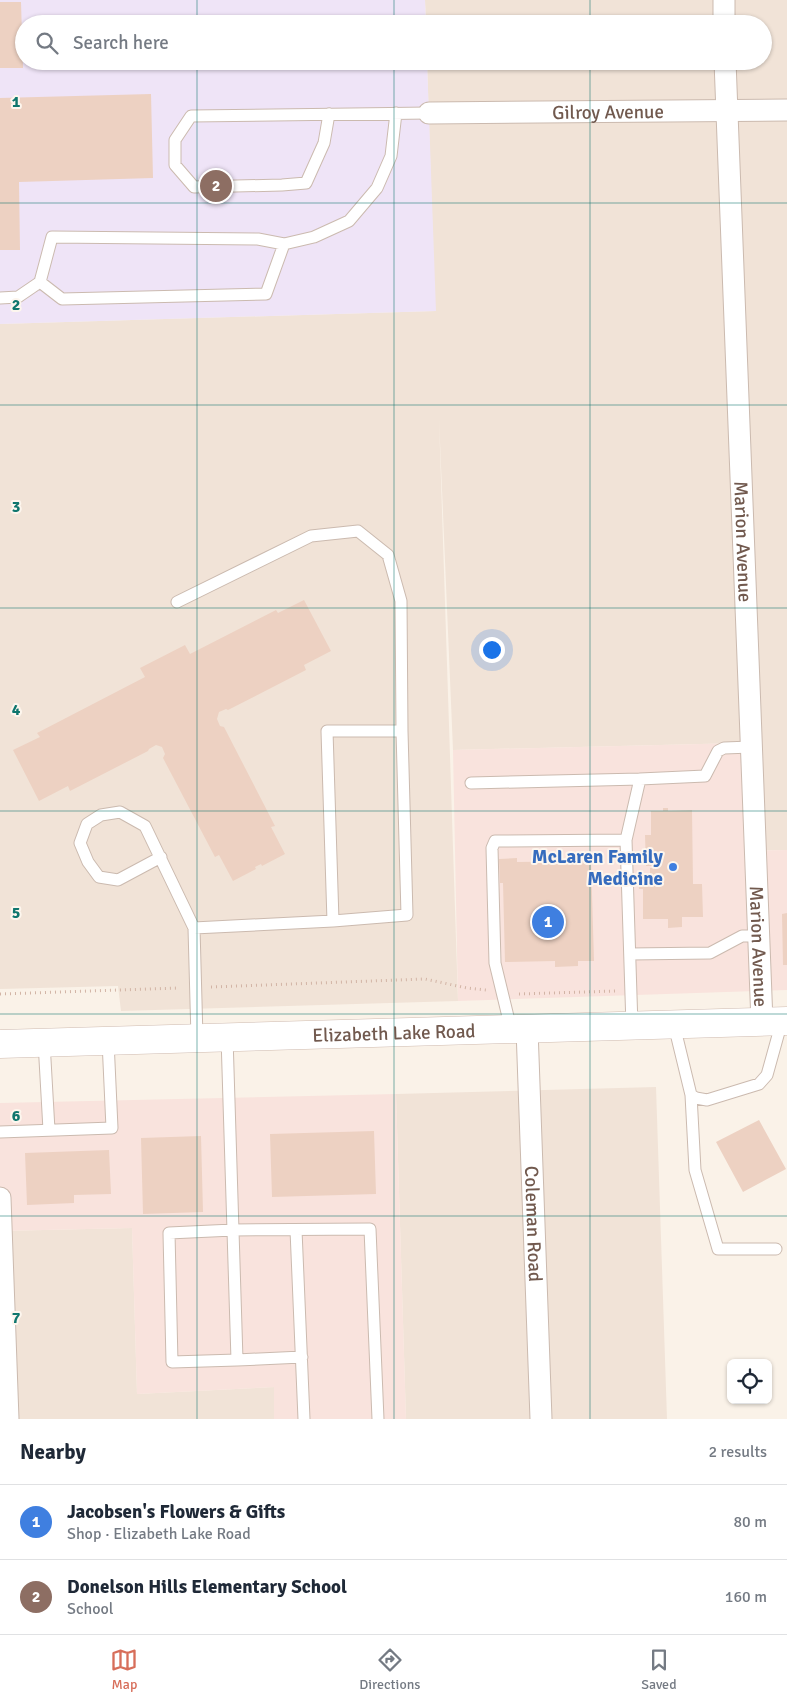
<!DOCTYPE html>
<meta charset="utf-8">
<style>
body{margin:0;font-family:Signika,sans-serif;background:#f2f2f3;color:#1f2937}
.controls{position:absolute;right:15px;bottom:15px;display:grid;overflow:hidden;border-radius:8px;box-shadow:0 1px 4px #0004}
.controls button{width:45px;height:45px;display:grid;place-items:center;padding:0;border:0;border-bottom:1px solid #e0e1e3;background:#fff;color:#1f2937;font:25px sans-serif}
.you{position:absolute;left:491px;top:649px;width:18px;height:18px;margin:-12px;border:4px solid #fff;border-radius:50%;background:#1a73e8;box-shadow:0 0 0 8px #1a73e833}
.badge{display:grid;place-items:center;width:32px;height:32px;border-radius:50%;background:#d76e5a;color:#fff;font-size:16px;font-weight:700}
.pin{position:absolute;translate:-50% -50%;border:2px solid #fff;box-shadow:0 1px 5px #0006}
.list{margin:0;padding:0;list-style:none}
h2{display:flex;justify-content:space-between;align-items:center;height:65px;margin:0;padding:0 20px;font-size:21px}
h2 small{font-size:16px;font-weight:400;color:#747a83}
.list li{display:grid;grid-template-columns:32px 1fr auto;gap:15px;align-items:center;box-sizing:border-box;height:75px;padding:0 20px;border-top:1px solid #e0e1e3}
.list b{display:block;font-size:19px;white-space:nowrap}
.list p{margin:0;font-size:16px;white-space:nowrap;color:#747a83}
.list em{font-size:16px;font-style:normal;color:#747a83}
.icon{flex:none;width:28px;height:28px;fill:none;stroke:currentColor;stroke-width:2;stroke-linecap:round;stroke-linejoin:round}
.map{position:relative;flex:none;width:787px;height:1419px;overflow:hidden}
.search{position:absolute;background:#fff;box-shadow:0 1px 4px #0004;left:15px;right:15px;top:15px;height:55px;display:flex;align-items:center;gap:12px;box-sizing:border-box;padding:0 18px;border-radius:28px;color:#747a83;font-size:19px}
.sheet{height:215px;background:#fff}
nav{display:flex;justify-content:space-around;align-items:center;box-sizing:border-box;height:70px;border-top:1px solid #e0e1e3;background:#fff;font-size:14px;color:#747a83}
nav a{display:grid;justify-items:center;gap:2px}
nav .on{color:#d76e5a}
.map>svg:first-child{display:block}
</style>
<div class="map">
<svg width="787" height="1419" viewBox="0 0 787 1419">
<rect width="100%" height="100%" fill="#faf2e8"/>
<!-- residential -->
<path fill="#f1e3d7" d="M425 0H787V850L745 851 741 743 453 750 439 419 458 1001 121 1011 118 986 0 989V324L435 311 427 61H763V24H426Z
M656 1087 667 1419H406L396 1094Z
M132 1228 137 1394 275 1387 274 1419H0V1231Z"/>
<!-- commercial -->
<path fill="#f9e3dd" d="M741 743 745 851 787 850V990L458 1001 453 750Z
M396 1094 406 1419H274V1387L137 1394 132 1228 0 1231V1103Z"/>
<!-- education -->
<path fill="#efe4f7" d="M0 0H425L426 24H24V61H427L436 311 0 324Z"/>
<!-- building -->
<path fill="#edd1c2" d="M0 2H21L23 68H0Z
M151 94 153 178 19 182 20 250H0V98Z
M304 600 331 651 304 665 306 670 228 710 226 709 219 712 217 719 220 726 224 727 275 826 271 827 285 854 262 866 261 864 255 867 256 869 233 881 219 855 215 857 163 758 165 754 162 747 156 745 149 749 148 751 70 791 68 786 39 801 13 750 40 737 37 733 145 677 140 668 185 645 190 654 276 610 278 613Z
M663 808H668V811L692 810 693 884H702L703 917H682V927L668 928V919H643V889H639L638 880H653V878H650V868H653L652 866H646L645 835H651V811H663Z
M517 858V862L591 861 594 961H578V966L555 967V961L505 962 503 883H500L499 859Z
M787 913V965H783L782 914Z
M759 1120 786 1169 743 1192 716 1142Z
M374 1131 376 1194 272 1197 270 1134Z
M201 1136 203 1212 143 1214 141 1138Z
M109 1150 111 1194 74 1195V1203L27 1205 25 1153Z"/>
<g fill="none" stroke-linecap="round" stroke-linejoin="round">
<!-- lane casing -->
<g stroke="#cbbaaf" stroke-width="13">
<path id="lane" d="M329 114 324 143 306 183 282 185 194 187 175 165V140L191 116 429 113
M52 237 258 239 284 244 266 294 62 299 40 282Z
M284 244 314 237 349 221 377 188 391 156 396 113
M0 298 18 297 40 282
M177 602 311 536 358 531 388 555 401 601 402 731
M471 783 640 779
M626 840 640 779 705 776 718 751 724 748 751 747
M161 857 118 880 99 877 88 862 80 843 87 824 101 815 120 812 145 826 194 928 197 1038
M194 928 333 921 327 731H402L407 915 333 921
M630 954 710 953 742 936H759
M674 1025 691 1095 696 1098 707 1100 759 1084 767 1075 782 1021
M511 1029 495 963 492 848 495 841 626 840 632 1026
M227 1037 237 1360 172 1362 169 1233 233 1230 370 1229 378 1419
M44 1042 49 1130
M691 1095 695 1170 718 1249H776
M0 1132 112 1128 108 1041
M296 1230 304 1419
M237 1360 302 1357"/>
</g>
<!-- street casing -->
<g stroke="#cbbaaf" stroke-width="23">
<g id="street">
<path d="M724 0V24"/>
<path id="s1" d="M725 61 762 1022"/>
<path id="s2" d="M429 113 787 110"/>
<path id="s3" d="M527 1029 541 1419"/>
<path d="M0 1198 8 1419"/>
</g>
</g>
<!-- secondary casing -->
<g stroke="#cfbbb0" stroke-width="29">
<g id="secondary">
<path id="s4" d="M0 1044 787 1021"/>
</g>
</g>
<!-- path -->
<path stroke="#d2b4a5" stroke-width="3" stroke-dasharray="1 4" stroke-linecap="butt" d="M211 987 425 979 467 988 486 990
M0 994 179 988
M519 994 615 991"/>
<!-- lane -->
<use href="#lane" stroke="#fff" stroke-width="11"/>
<!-- street -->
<use href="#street" stroke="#fff" stroke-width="21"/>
<!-- secondary -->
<use href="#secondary" stroke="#fff" stroke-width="28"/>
</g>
<!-- grid -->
<path fill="none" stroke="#0f766e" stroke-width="1" stroke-opacity="0.55" d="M197 0V24M394 0V24M590 0V24M197 61V1419M394 61V1419M590 61V1419M0 203H787M0 405H787M0 608H787M0 811H787M0 1014H787M0 1216H787"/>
<!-- markers -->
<circle fill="#3f7fe0" stroke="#fdf6ee" stroke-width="2" cx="673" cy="867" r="5"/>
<g text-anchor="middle" stroke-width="4" stroke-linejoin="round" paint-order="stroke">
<!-- street labels -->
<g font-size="19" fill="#71594e" stroke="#fdf6ee">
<text dy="7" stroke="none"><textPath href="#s2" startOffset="179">Gilroy Avenue</textPath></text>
<text dy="7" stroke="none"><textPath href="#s1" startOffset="481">Marion Avenue</textPath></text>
<text dy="7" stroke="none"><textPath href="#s1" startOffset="886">Marion Avenue</textPath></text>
<text dy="7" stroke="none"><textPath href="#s4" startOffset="394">Elizabeth Lake Road</textPath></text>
<text dy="7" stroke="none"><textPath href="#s3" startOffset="195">Coleman Road</textPath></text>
</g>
<!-- shop labels -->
<g font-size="19" font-weight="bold" fill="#366cbe" stroke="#fdf6ee" text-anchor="end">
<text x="663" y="863">McLaren Family<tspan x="663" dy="22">Medicine</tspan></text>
</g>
</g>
<g font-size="16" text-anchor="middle" font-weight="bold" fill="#0f766e" stroke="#fdf6ee" stroke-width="4" stroke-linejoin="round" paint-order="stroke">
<text x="16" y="107">1</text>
<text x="16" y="310">2</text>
<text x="16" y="512">3</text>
<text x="16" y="715">4</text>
<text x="16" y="918">5</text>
<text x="16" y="1121">6</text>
<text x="16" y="1323">7</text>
</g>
</svg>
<div class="controls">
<button><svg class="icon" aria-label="locate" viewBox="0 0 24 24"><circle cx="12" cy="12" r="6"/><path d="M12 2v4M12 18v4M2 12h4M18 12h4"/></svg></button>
</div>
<div class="you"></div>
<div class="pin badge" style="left:548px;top:922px;background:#3f7fe0">1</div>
<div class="pin badge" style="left:216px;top:186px;background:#8d6e63">2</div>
<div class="search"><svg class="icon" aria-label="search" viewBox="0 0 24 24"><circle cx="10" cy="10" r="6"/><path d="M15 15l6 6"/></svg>Search here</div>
</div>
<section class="sheet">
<h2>Nearby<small>2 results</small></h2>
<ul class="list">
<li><span class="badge" style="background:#3f7fe0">1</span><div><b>Jacobsen's Flowers &amp; Gifts</b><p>Shop · Elizabeth Lake Road</p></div><em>80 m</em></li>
<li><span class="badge" style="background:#8d6e63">2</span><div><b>Donelson Hills Elementary School</b><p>School</p></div><em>160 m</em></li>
</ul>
</section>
<nav>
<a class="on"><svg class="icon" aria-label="map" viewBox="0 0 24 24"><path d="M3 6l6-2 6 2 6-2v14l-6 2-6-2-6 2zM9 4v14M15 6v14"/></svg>Map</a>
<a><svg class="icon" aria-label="directions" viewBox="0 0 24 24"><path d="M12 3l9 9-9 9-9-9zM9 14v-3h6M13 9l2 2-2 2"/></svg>Directions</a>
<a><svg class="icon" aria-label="saved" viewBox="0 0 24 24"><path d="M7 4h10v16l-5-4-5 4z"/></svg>Saved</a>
</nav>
